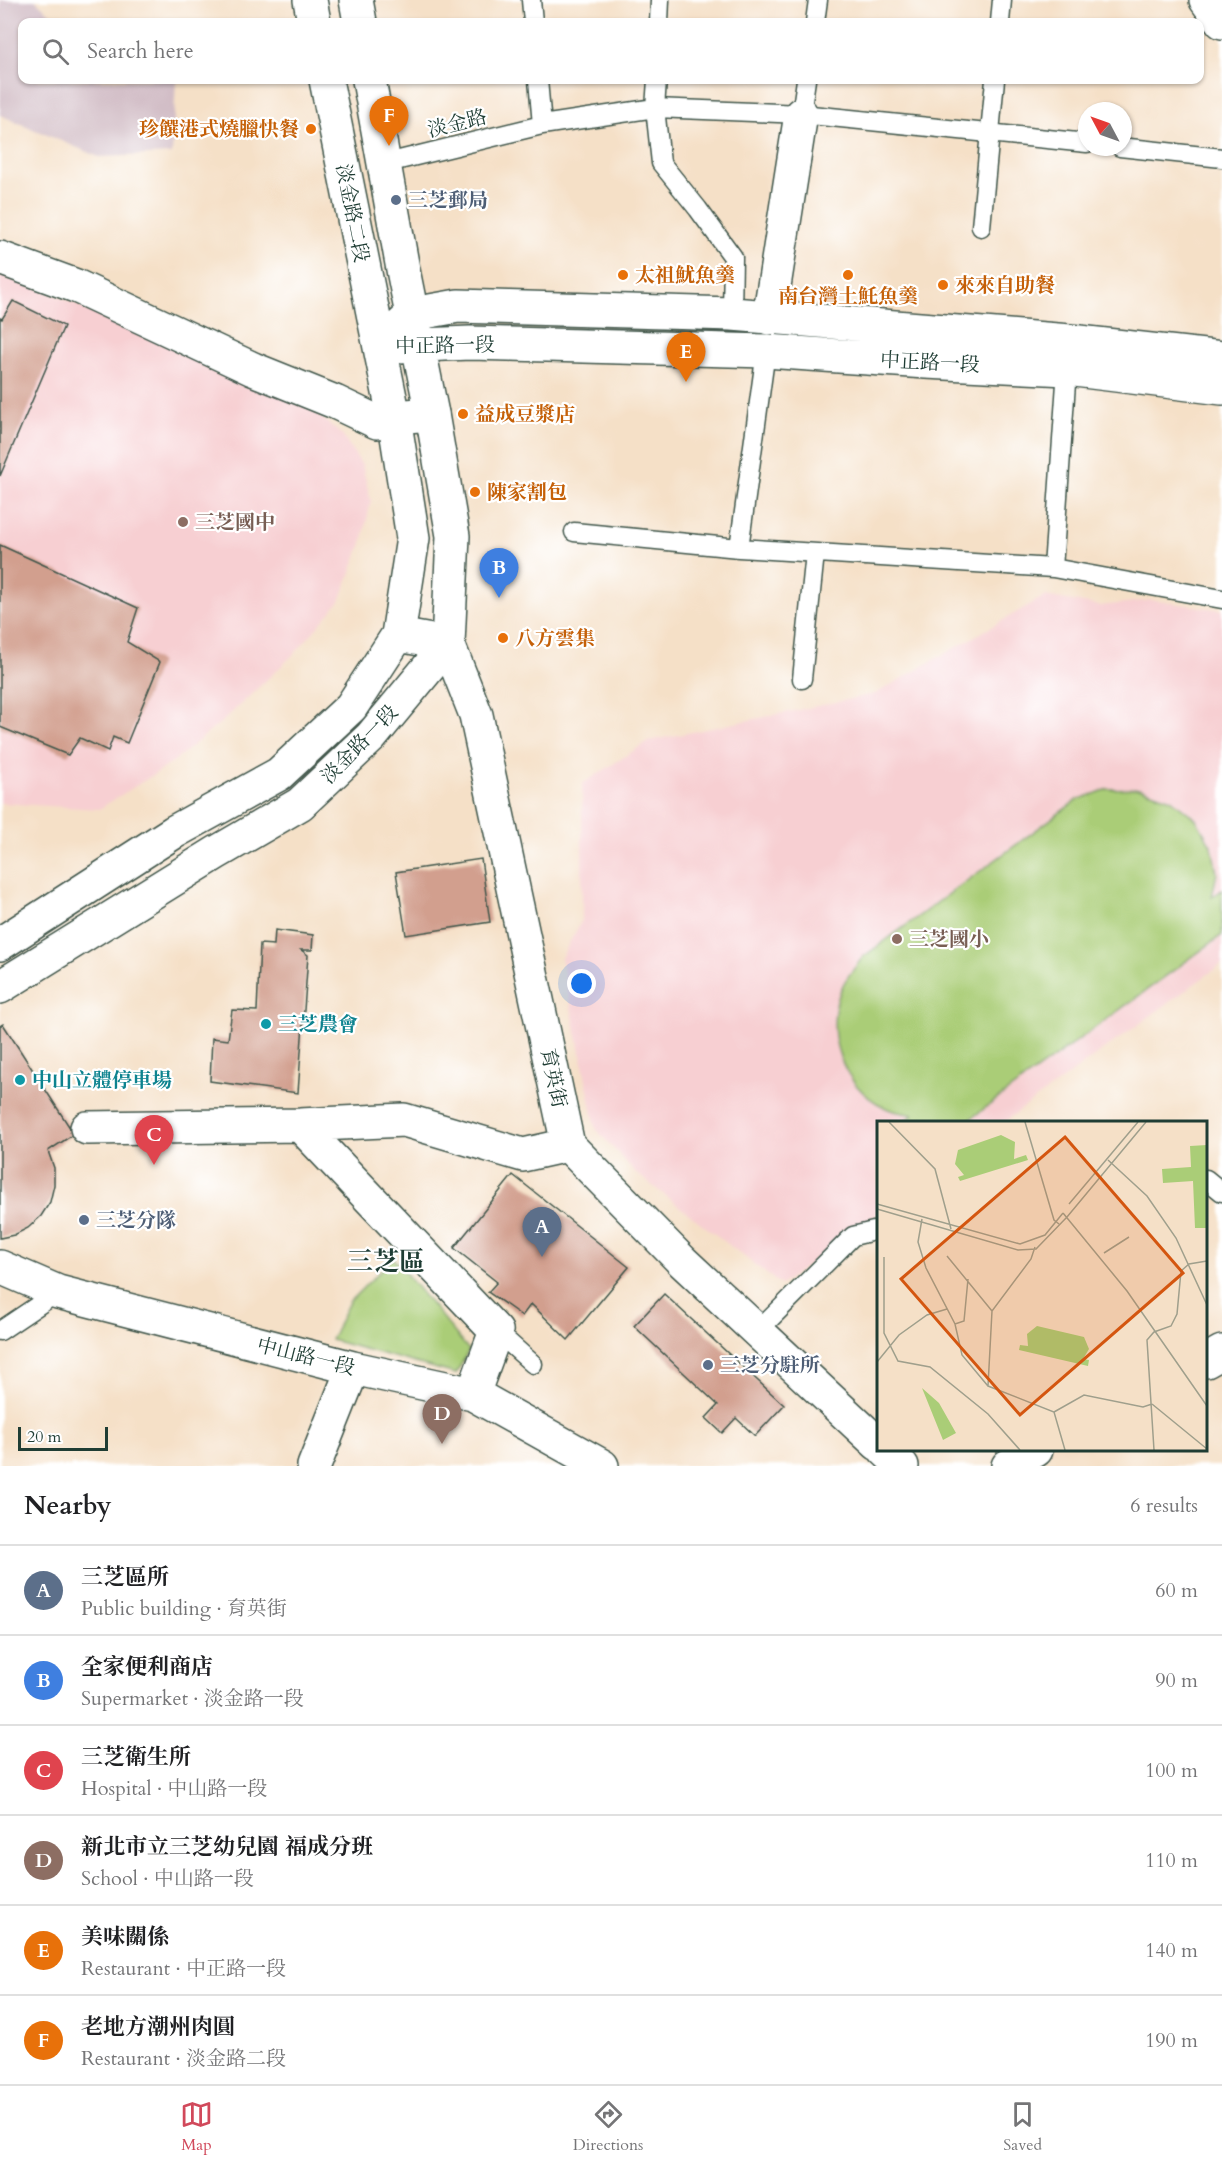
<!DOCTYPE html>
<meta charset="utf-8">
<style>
body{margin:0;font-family:Cardo,"Noto Serif TC",serif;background:#f2f2f2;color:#202124}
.compass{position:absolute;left:1078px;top:102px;width:54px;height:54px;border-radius:50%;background:#fff;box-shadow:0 2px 4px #0004;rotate:311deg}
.scale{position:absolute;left:18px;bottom:15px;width:90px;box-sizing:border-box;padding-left:6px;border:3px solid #1f3d34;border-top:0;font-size:16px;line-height:21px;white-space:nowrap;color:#1f3d34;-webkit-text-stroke:4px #fff;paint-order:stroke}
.you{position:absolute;left:582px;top:984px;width:21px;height:21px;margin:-15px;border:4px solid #fff;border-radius:50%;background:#1a73e8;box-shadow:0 0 0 9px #1a73e833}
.badge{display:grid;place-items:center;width:39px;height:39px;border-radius:50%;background:#d1495b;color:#fff;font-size:20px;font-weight:700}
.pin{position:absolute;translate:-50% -50px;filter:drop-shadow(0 2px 3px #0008)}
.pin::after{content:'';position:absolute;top:32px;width:21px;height:18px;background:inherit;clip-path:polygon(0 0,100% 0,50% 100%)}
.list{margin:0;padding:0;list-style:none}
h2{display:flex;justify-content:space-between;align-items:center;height:78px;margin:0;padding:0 24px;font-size:26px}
h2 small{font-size:20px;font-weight:400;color:#757577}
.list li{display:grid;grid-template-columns:39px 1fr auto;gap:18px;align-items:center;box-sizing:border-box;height:90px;padding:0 24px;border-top:2px solid #e0e0e0}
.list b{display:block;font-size:22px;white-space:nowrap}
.list p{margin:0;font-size:20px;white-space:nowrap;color:#757577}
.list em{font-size:20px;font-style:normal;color:#757577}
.icon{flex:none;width:33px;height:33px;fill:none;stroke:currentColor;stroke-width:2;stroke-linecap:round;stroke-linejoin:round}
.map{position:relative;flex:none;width:1222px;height:1466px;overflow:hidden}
.search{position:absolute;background:#fff;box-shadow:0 2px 4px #0004;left:18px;right:18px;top:18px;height:66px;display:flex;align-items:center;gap:15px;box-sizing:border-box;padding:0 21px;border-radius:12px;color:#757577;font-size:22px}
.sheet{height:618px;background:#fff}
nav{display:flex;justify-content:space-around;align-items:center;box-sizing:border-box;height:84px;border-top:2px solid #e0e0e0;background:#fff;font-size:16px;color:#757577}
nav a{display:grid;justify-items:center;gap:3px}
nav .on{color:#d1495b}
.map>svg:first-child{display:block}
</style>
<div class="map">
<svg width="1222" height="1466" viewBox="0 0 1222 1466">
<rect width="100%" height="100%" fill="#fff"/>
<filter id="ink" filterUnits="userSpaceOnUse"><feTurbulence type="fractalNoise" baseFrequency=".0167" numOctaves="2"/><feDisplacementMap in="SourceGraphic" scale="12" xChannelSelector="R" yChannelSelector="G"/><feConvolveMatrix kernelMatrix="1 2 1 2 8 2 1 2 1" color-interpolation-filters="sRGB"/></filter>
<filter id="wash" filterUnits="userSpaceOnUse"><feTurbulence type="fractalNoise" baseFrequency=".008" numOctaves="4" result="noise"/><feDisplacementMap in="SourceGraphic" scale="24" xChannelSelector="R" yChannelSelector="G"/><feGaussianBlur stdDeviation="1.35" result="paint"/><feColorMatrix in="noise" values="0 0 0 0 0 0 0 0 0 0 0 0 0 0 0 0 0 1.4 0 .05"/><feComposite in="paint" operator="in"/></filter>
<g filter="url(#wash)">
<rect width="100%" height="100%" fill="#f5e0c7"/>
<!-- built -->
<path fill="#f7cfd2" d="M0 271 306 404 342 435 362 465 371 501 362 543 340 601 294 654 224 720 169 765 99 809 0 803Z
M1045 596 1100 606 1151 600 1222 610V964L1004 1122H878V1214L781 1285 636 1173 596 1129 561 958 582 920V784L649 741 875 694Z"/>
<!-- industrial -->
<path fill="#d2bdc6" d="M0 0H35L60 22H22V80H176L172 154 99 157 0 115Z"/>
<!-- green -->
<path fill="#aacd77" stroke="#648556" stroke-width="1.5" d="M1140 788 1171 799 1196 819 1212 847 1217 873 1212 897 1222 890V935L966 1122H903L913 1115C904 1113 894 1112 886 1108 840 1087 821 1027 844 983 849 974 857 965 863 957L1077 800 1108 789Z
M393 1258 469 1350 456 1374 331 1340 349 1302Z"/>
<g id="blocks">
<!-- building -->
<path fill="#d29f8e" d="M13 301 64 326 0 476V318L2 319Z
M0 545 138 608 127 642 160 662 127 743 113 737 108 751 80 738 68 755 0 727Z
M481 859 490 922 406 935 396 872Z
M275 930 313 935 312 950H301L308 955 298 1093 210 1081 212 1038 228 1040 232 1010 257 1011 260 944 274 945Z
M3 1024 74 1134 48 1151 54 1168V1185L50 1202 41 1216 28 1228 14 1235 0 1238V1026Z
M513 1175 629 1267 568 1340 531 1304 522 1316 488 1292 497 1282 454 1248Z
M664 1294 784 1405 755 1436 736 1418 722 1433 706 1418 718 1405 634 1326Z"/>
</g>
</g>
<g filter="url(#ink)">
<use href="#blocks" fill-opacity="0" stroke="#3f554a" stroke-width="1.5"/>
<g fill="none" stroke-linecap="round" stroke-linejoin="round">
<!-- lane casing -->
<g stroke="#3f554a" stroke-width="21">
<path id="lane" d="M531 0 533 22
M659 22 660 0
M815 22 818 0
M1000 22 1002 0
M538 80 542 125
M801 114 806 80
M1120 147 1222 158
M383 164 542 125 655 108 657 80
M981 227 995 80
M732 314 733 257 698 209 661 163 655 108 801 114 1087 143
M766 351 739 548 1053 568 1222 599
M574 532 739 548
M1053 568 1067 369
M802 679 815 553
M1206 1179 1222 1192
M0 1331 58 1292
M496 1331 533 1364
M758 1331 853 1236 878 1230"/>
</g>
<!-- street casing -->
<g stroke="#3f554a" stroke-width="36">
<path id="street" d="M1206 0 1222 22
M0 258 76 286 253 369 335 402 377 422 394 417 432 414
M769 318 801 114
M398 635 448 644 476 715 568 1145 683 1262 878 1444
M300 1125 496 1331 473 1394
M87 1128 300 1125 404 1120 523 1155 568 1145
M0 1267 58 1292 353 1368 473 1394 602 1466
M1206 1361 1222 1352
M885 1450 902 1466
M314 1466 353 1368
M1008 1466 1036 1450"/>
</g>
<!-- secondary casing -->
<g stroke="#3f554a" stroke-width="36">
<path id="secondary" d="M310 0 314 22
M356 0 360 22
M398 328 413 314 458 306 732 314 1070 341 1222 358
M398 346 470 343 766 351 926 362 1067 369 1222 388
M0 944 174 832 279 774 351 707 398 635 413 538 394 417 326 80
M0 987 216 853 300 804 371 737 448 644 453 536 432 414 404 275 369 80"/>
</g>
<!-- lane -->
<use href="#lane" stroke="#fff" stroke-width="18"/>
<!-- street -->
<use href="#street" stroke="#fff" stroke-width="33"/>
<!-- secondary -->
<use href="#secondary" stroke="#fff" stroke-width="33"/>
</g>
</g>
<!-- markers -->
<g fill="#e8710a" stroke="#fff" stroke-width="2">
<circle cx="311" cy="129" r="6"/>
<circle cx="623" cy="275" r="6"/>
<circle cx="848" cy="275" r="6"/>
<circle cx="943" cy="285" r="6"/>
<circle cx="463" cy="414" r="6"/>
<circle cx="475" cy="492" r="6"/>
<circle cx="503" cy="638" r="6"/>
</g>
<g fill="#5c6f8a" stroke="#fff" stroke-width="2">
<circle cx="396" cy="200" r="6"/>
<circle cx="84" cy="1220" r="6"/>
<circle cx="708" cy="1365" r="6"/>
</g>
<g fill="#8d6e63" stroke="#fff" stroke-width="2">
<circle cx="183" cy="522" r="6"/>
<circle cx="897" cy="939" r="6"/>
</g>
<g fill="#0f9aa8" stroke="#fff" stroke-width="2">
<circle cx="266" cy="1024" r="6"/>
<circle cx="20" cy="1080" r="6"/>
</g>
<g text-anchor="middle" stroke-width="4.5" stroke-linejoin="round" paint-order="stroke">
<!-- street labels -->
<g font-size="20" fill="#1f3d34" stroke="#fff">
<text transform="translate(457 123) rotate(-14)" y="7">淡金路</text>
<text transform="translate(353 213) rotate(79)" y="7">淡金路二段</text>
<text transform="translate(445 345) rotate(-1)" y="7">中正路一段</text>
<text transform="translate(930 362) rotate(3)" y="7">中正路一段</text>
<text transform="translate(359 744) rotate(-46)" y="7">淡金路一段</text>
<text transform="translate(554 1078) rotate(78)" y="7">育英街</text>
<text transform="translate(306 1356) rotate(14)" y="7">中山路一段</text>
</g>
<!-- food labels -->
<g font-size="20" font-weight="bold" fill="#c56008" stroke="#fff" text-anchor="start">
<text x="299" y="136" text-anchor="end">珍饌港式燒臘快餐</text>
<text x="635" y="282">太祖魷魚羹</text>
<text x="955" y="292">來來自助餐</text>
<text x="848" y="303" text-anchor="middle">南台灣土魠魚羹</text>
<text x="475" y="421">益成豆漿店</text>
<text x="487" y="499">陳家割包</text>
<text x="515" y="645">八方雲集</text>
</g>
<!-- service labels -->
<g font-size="20" font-weight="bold" fill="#4e5e75" stroke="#fff" text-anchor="start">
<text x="408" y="207">三芝郵局</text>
<text x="96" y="1227">三芝分隊</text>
<text x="720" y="1372">三芝分駐所</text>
</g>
<!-- education labels -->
<g font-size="20" font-weight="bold" fill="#785e54" stroke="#fff" text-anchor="start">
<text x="195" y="529">三芝國中</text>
<text x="909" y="946">三芝國小</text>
</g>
<!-- culture labels -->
<g font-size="20" font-weight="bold" fill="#0d838f" stroke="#fff" text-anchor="start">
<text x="278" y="1031">三芝農會</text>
<text x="32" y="1087">中山立體停車場</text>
</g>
<!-- district labels -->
<g font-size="26" font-weight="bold" fill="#1f3d34" stroke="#fff">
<text x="386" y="1270">三芝區</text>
</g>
</g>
<!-- overview -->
<g transform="translate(877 1121)">
<rect width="330" height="330" fill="#f5e0c7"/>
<path d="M124 14 138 21 137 38 149 34 151 39 83 60 81 56 87 54 78 43 81 29ZM330 24V107H318L316 60 286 62 285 48 314 46 313 25ZM160 205 207 216 212 228 206 238 212 239 211 245 142 229 143 224 151 225 150 213ZM45 267 62 282 79 312 66 319Z" fill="#aacd77"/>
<path fill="none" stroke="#9f9f8c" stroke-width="1.5" d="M12 1 58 48 74 108M148 1 177 99 182 103M231 39 270 75 299 117 330 184M0 83 143 123 168 114 186 92M192 83 261 1M0 88 141 129 159 128 190 96M186 92 250 170 330 285M190 96 269 1M45 98 41 121 49 147 78 203 85 234 111 265 177 291 188 329M227 132 252 116M70 135 115 190M7 136V212L21 240 53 246 111 293 143 329M78 203 87 200 91 158M0 241 22 214 50 194 70 188M111 265 115 190 154 138 158 126M275 283 330 328M177 291 207 274 266 286 275 283M277 329 270 219 277 211 294 205 300 193 304 150 312 143 330 140"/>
<path fill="#d45610" fill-opacity="0.15" stroke="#d45610" stroke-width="3" d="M188 16 306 152 143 294 24 158Z"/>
<rect width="330" height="330" fill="none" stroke="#1f3d34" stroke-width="3"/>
</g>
</svg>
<svg class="compass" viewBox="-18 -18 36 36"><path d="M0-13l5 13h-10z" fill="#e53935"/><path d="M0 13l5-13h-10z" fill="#757577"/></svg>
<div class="scale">20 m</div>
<div class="you"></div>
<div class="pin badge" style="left:542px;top:1257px;background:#5c6f8a">A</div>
<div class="pin badge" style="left:499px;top:598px;background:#3f7fe0">B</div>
<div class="pin badge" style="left:154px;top:1165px;background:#e0444e">C</div>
<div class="pin badge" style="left:442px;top:1444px;background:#8d6e63">D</div>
<div class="pin badge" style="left:686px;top:382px;background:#e8710a">E</div>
<div class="pin badge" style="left:389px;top:146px;background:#e8710a">F</div>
<div class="search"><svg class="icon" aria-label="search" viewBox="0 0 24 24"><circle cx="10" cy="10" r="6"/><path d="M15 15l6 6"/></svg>Search here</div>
</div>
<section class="sheet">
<h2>Nearby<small>6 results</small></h2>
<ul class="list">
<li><span class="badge" style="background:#5c6f8a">A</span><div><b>三芝區所</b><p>Public building · 育英街</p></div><em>60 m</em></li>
<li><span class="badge" style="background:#3f7fe0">B</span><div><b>全家便利商店</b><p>Supermarket · 淡金路一段</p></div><em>90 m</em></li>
<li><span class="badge" style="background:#e0444e">C</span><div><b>三芝衛生所</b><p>Hospital · 中山路一段</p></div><em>100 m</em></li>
<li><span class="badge" style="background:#8d6e63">D</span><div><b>新北市立三芝幼兒園 福成分班</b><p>School · 中山路一段</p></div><em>110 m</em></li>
<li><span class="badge" style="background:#e8710a">E</span><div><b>美味關係</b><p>Restaurant · 中正路一段</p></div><em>140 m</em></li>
<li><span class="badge" style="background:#e8710a">F</span><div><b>老地方潮州肉圓</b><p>Restaurant · 淡金路二段</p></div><em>190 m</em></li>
</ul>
</section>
<nav>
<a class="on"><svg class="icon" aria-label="map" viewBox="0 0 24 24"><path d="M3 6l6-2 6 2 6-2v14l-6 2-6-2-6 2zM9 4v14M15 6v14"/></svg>Map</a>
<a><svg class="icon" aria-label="directions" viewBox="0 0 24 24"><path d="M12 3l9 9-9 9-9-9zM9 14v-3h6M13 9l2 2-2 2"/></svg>Directions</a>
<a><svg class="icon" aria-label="saved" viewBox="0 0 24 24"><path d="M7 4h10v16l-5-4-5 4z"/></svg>Saved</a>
</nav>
